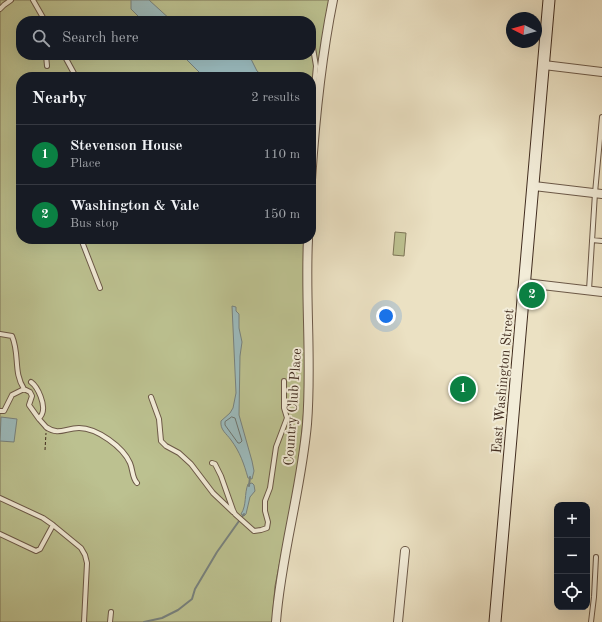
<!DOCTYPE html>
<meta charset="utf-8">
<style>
body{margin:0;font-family:"Old Standard TT",serif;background:#242831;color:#f1f3f6}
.controls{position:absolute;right:12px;bottom:12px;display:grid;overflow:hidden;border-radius:8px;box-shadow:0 4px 16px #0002}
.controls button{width:36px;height:36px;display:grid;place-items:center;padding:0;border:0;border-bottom:1px solid #363941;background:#171b24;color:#f1f3f6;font:20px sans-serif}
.compass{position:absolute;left:506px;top:12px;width:36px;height:36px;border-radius:50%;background:#171b24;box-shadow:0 4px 16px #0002;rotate:276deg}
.you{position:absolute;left:386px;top:316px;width:14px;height:14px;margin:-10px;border:3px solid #fff;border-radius:50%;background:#1a73e8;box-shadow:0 0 0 6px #1a73e833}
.badge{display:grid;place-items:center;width:26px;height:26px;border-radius:50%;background:#0b8043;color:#fff;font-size:13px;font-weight:700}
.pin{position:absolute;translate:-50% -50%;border:2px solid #fff;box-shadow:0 1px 4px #0006}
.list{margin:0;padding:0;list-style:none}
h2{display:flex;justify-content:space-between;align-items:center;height:52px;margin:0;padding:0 16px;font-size:17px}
h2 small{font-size:13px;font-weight:400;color:#9ea1a6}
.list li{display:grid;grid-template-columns:26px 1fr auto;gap:12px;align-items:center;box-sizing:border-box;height:60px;padding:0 16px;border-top:1px solid #363941}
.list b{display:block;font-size:15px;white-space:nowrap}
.list p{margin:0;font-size:13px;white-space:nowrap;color:#9ea1a6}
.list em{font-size:13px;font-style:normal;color:#9ea1a6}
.icon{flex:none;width:22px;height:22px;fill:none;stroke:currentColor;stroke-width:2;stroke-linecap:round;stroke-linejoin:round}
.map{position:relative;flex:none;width:602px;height:622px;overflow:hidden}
.search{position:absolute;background:#171b24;box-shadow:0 4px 16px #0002;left:16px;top:16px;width:300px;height:44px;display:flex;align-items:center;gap:10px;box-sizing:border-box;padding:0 14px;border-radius:16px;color:#9ea1a6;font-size:15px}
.panel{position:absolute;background:#171b24;box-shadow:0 4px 16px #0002;left:16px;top:72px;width:300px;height:172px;border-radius:16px}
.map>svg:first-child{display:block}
</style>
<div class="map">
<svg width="602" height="622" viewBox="0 0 602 622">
<rect width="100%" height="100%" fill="#ebe1c3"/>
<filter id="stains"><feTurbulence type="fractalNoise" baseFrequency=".005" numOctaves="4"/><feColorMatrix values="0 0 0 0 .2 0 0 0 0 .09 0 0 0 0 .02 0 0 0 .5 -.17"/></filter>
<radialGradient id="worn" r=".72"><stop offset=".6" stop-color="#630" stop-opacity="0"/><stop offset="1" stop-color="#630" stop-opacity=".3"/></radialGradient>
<!-- green -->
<path fill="#bcc190" stroke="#7e7658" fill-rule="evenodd" d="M0 0H330L311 142V77H21V239H305V392L303 421 297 476 275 586 272 622H0ZM21 21H311V55H21Z
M395 232 406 233 404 256 393 255Z"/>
<!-- water -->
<path fill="#9cbbbd" stroke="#78827e" d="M131 0H149L172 21H143L131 9Z
M182 55H249L257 71 264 77H204Z
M232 306 236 307V311L239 314V328L242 342 240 356 239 415 252 461 254 471 252 479 248 478C244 464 240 452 231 440 226 433 220 430 221 421L230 413 233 408 236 393Z
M1 417 17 419 14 442 0 441Z
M252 483 254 485 255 491 250 497 246 514 244 516 241 514C247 505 244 494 248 484Z"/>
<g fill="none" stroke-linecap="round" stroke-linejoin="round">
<!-- shore -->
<path stroke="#6e746e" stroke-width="1" d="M232 417 235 418 242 441 240 443H238L225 425V422Z"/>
<!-- stream -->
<path stroke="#78827e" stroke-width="2" d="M249 486 250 477
M144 622 162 618 178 610 192 599 195 589 217 552 244 514"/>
</g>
<!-- building -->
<path fill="#ca8962" stroke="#412c1f" d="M457 379 473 382 472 386 469 385V392H456Z"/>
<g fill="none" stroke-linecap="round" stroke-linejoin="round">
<!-- service casing -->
<g stroke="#6c5948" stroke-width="6">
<path id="service" d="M33 0 45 21
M0 9 4 5 11 0
M279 21 291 19 305 21
M311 29 313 48 316 66 311 120
M46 55 47 66
M64 55 76 77
M81 239 100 288
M592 240 602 241
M589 290 595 193 602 117
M0 334 12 336C20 355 13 372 24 389L30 392 32 396 29 405 39 419
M31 382C38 387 46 405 42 414 42 415 39 418 39 419L47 428
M151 397 159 419 161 441 166 446 179 453 191 464 213 493 233 512
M0 411H4L12 395 24 389
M46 427C59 436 65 428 79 428 97 428 123 447 130 463 133 470 132 478 137 483
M212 463 215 464 221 476 233 510 235 514 254 531 261 530 267 528 268 522 265 511V501L270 488 276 447 287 418 284 408V381
M0 498 43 518 53 525 81 548 85 555 87 563 84 622
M0 534 36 551 40 549 53 525
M110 622 111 612
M591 622 594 597 596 557"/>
</g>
<!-- minor casing -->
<g stroke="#6c5948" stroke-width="10">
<path id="minor" d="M544 65 602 72
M311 180C315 120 321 59 333 0
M534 186 602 194
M525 283 602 292
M276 622C281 555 301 491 307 424 312 362 305 301 308 239
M398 622 405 551"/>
</g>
<!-- secondary casing -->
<g stroke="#412c1f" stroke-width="13">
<path id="secondary" d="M495 622 549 0"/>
</g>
<!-- path -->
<path stroke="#412c1f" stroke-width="1" stroke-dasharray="3 2" stroke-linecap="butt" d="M45 450 46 433"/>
<!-- service -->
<use href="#service" stroke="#f2ecd8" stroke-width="4"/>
<!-- minor -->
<use href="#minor" stroke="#f2ecd8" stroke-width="8"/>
<!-- secondary -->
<use href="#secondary" stroke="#f2ecd8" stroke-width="11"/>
</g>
<g text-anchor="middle" stroke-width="4" stroke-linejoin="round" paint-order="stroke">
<!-- street labels -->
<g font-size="14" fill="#412c1f" stroke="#f2ecd8">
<text transform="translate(502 381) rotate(-85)" y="5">East Washington Street</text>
<text transform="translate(292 407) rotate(-86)" y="5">Country Club Place</text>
</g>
</g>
<rect width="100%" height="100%" filter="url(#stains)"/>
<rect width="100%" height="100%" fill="url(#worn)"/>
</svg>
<div class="controls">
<button>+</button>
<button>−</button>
<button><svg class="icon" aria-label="locate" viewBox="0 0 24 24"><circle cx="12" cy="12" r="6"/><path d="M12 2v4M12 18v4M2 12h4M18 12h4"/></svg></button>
</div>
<svg class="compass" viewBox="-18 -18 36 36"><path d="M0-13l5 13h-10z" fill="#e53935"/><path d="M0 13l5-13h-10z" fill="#9ea1a6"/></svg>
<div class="you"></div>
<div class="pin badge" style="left:463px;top:389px">1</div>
<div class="pin badge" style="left:532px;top:295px">2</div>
<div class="search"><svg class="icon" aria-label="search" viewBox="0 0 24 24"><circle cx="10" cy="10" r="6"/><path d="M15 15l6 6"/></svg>Search here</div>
<section class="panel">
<h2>Nearby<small>2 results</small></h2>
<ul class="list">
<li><span class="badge">1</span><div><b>Stevenson House</b><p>Place</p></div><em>110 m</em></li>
<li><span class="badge">2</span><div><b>Washington &amp; Vale</b><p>Bus stop</p></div><em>150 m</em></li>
</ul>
</section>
</div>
